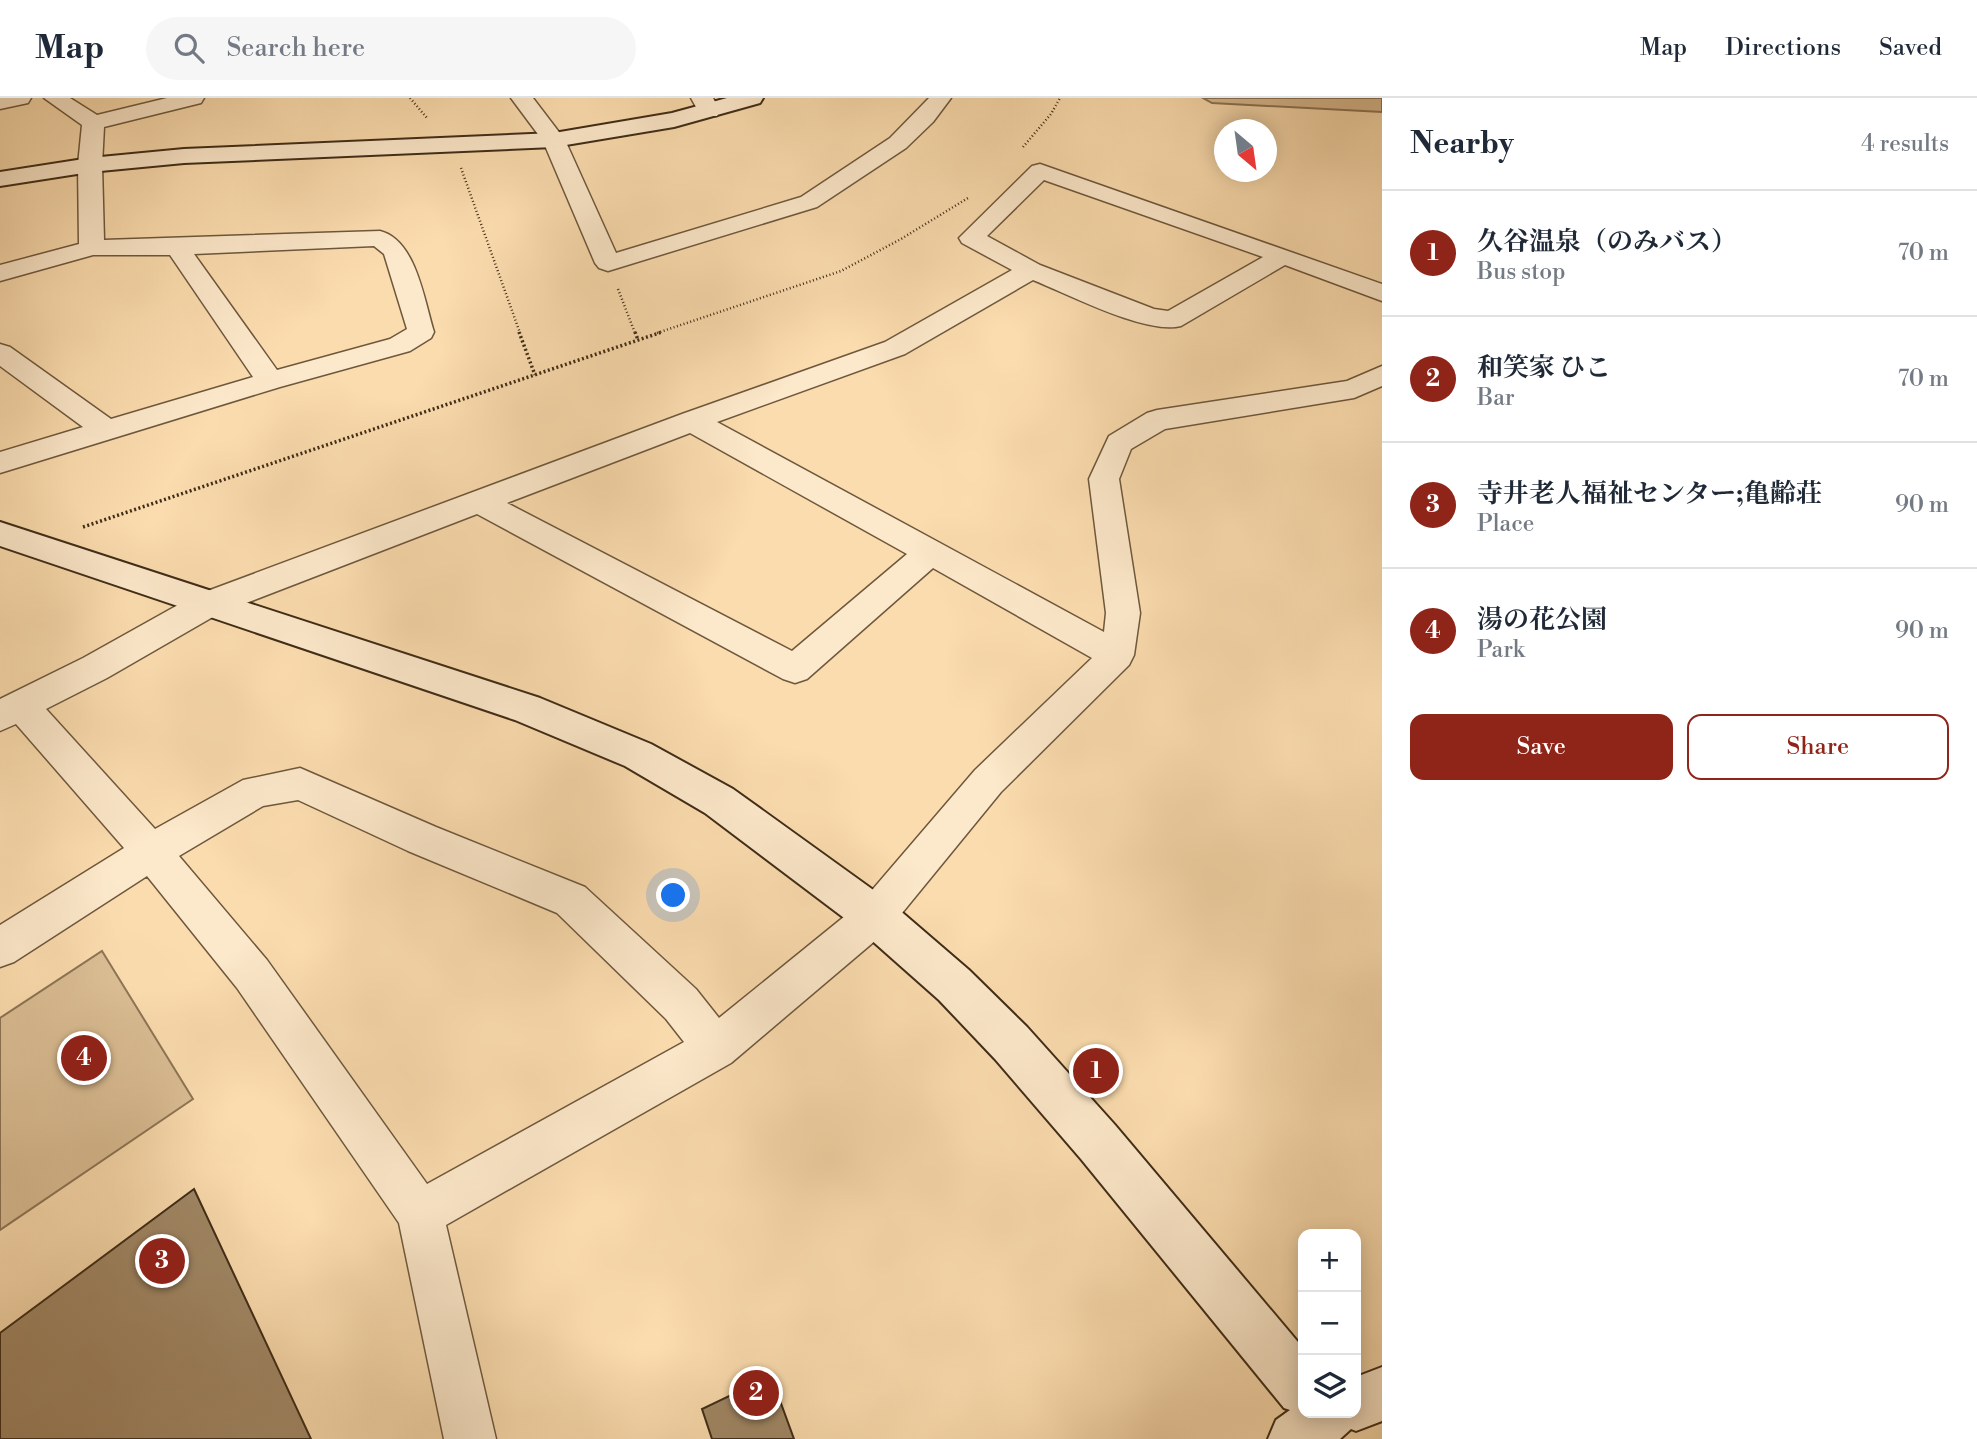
<!DOCTYPE html>
<meta charset="utf-8">
<style>
body{margin:0;font-family:"Libre Bodoni","Noto Serif JP",serif;background:#f6f6f7;color:#1f2937}
.controls{position:absolute;right:21px;bottom:21px;display:grid;overflow:hidden;border-radius:14px;box-shadow:0 4px 18px #0003}
.controls button{width:63px;height:63px;display:grid;place-items:center;padding:0;border:0;border-bottom:2px solid #e0e1e3;background:#fff;color:#1f2937;font:35px sans-serif}
.compass{position:absolute;left:1214px;top:21px;width:63px;height:63px;border-radius:50%;background:#fff;box-shadow:0 4px 18px #0003;rotate:151deg}
.you{position:absolute;left:674px;top:798px;width:24px;height:24px;margin:-18px;border:5px solid #fff;border-radius:50%;background:#1a73e8;box-shadow:0 0 0 10px #1a73e833}
.badge{display:grid;place-items:center;width:46px;height:46px;border-radius:50%;background:#8f2418;color:#fff;font-size:23px;font-weight:700}
.pin{position:absolute;translate:-50% -50%;border:4px solid #fff;box-shadow:0 2px 7px #0006}
.list{margin:0;padding:0;list-style:none}
h2{display:flex;justify-content:space-between;align-items:center;height:91px;margin:0;padding:0 28px;font-size:30px}
h2 small{font-size:23px;font-weight:400;color:#747a83}
.list li{display:grid;grid-template-columns:46px 1fr auto;gap:21px;align-items:center;box-sizing:border-box;height:126px;padding:0 28px;border-top:2px solid #e0e1e3}
.list b{display:block;font-size:26px;white-space:nowrap}
.list p{margin:0;font-size:23px;white-space:nowrap;color:#747a83}
.list em{font-size:23px;font-style:normal;color:#747a83}
.actions{display:flex;gap:14px;padding:21px 28px}
.actions a{flex:1;padding:16px 0;border:2px solid #8f2418;border-radius:14px;text-align:center;font-size:24px;color:#8f2418}
.actions .main{background:#8f2418;color:#fff}
.icon{flex:none;width:38px;height:38px;fill:none;stroke:currentColor;stroke-width:2;stroke-linecap:round;stroke-linejoin:round}
.map{position:relative;flex:none;width:1382px;height:1341px;overflow:hidden}
header{display:flex;align-items:center;gap:42px;box-sizing:border-box;height:98px;padding:0 35px;background:#fff;border-bottom:2px solid #e0e1e3}
header strong{font-size:33px}
nav{display:flex;gap:38px;margin-inline-start:auto;font-size:24px}
.search{width:490px;height:63px;background:#f6f6f7;display:flex;align-items:center;gap:18px;box-sizing:border-box;padding:0 24px;border-radius:38px;color:#747a83;font-size:26px}
main{display:flex}
aside{flex:1;background:#fff}
.map>svg:first-child{display:block}
</style>
<header>
<strong>Map</strong>
<div class="search"><svg class="icon" aria-label="search" viewBox="0 0 24 24"><circle cx="10" cy="10" r="6"/><path d="M15 15l6 6"/></svg>Search here</div>
<nav><a>Map</a><a>Directions</a><a>Saved</a></nav>
</header>
<main>
<div class="map">
<svg width="1382" height="1341" viewBox="0 0 1382 1341">
<rect width="100%" height="100%" fill="#fbdcae"/>
<filter id="stains"><feTurbulence type="fractalNoise" baseFrequency=".00286" numOctaves="4"/><feColorMatrix values="0 0 0 0 .2 0 0 0 0 .09 0 0 0 0 .02 0 0 0 .5 -.17"/></filter>
<radialGradient id="worn" r=".72"><stop offset=".6" stop-color="#630" stop-opacity="0"/><stop offset="1" stop-color="#630" stop-opacity=".3"/></radialGradient>
<!-- green -->
<path fill="#dbbe94" stroke="#8d7556" stroke-width="2" d="M1203 0H1382V14L1212 5Z
M102 853 193 1001 0 1132V920Z"/>
<!-- building -->
<path fill="#a18866" stroke="#3f2c17" stroke-width="2" d="M194 1091 311 1341H0V1235Z
M771 1278 794 1341H712L702 1311Z"/>
<g fill="none" stroke-linecap="round" stroke-linejoin="round">
<!-- street casing -->
<g stroke="#6e583d" stroke-width="3">
<path id="street" d="M0 0H31L28 5 0 11Z
M44 0H70L97 17 167 0H204L201 5 104 29 102 67 104 142 380 133C416 142 424 202 434 234L431 240 410 253 280 289 0 375V354L83 329 0 268V246L10 249 111 321 253 279 170 157H93L0 183V167L79 146 78 67 82 27ZM374 148 384 156 407 231 390 241 277 272 194 156Z
M511 0H533L565 42 616 155 801 99 890 40 929 0H951L933 24 906 50 817 109 608 173 599 170 595 165 543 43Z
M691 0H713L720 13 717 18H701Z
M1040 66 1382 186V203L1285 167 1181 228C1146 237 1068 196 1033 182L905 256 717 324 1104 534 1106 515 1089 381 1109 338 1147 315 1157 312 1347 283 1382 268V288L1354 300 1165 331 1131 351 1119 381 1140 515 1134 557 1129 567 1001 694 889 831 731 965 446 1127 496 1341H444L399 1125 237 890 147 778 14 864 0 869V827L124 750 16 626 0 633V601L83 560 194 498 682 316 885 244 1012 172 962 145 959 140 1032 68ZM1044 82 1263 159 1168 213 1154 211 1040 167 987 138ZM690 335 907 456 792 553 507 405ZM477 416 783 581 795 585 807 581 933 470 1092 560 975 672 861 805 719 920 696 891 585 789 436 729 300 670 243 682 155 731 46 611 107 580 218 516ZM298 702 408 753 557 815 666 921 684 944 427 1086 267 862 179 758 263 708Z"/>
</g>
<!-- secondary casing -->
<g stroke="#3f2c17" stroke-width="4">
<path id="secondary" d="M727 0H763L760 5 674 29 554 49 184 65 90 74 0 88V74L90 60 184 51 554 35 672 15Z
M0 424 540 600 651 646 733 691 890 804 969 872 1027 929 1115 1027 1303 1250V1315H1356V1279L1382 1269V1323L1356 1333 1351 1331 1340 1341H1268L1276 1322 1290 1312 1284 1310 1081 1061 995 961 939 902 860 832 705 715 625 668 515 622 0 448Z"/>
</g>
<!-- path-far1 -->
<path stroke="#3f2c17" stroke-width="2.5" stroke-dasharray="1 2.5" stroke-linecap="butt" d="M410 0 427 20
M1023 49 1051 16 1060 0
M461 70 520 235
M618 191 635 235
M657 235 841 173 901 141 968 100"/>
<!-- path -->
<path stroke="#3f2c17" stroke-width="3.5" stroke-dasharray="2 2.5" stroke-linecap="butt" d="M519 234 535 277
M635 234 638 242
M83 429 662 234"/>
<!-- street -->
<use href="#street" fill="#fce8ca" fill-rule="evenodd"/>
<!-- secondary -->
<use href="#secondary" fill="#fce8ca" fill-rule="evenodd"/>
</g>
<rect width="100%" height="100%" filter="url(#stains)"/>
<rect width="100%" height="100%" fill="url(#worn)"/>
</svg>
<div class="controls">
<button>+</button>
<button>−</button>
<button><svg class="icon" aria-label="layers" viewBox="0 0 24 24"><path d="M12 4l9 5-9 5-9-5zM3 14l9 5 9-5"/></svg></button>
</div>
<svg class="compass" viewBox="-18 -18 36 36"><path d="M0-13l5 13h-10z" fill="#e53935"/><path d="M0 13l5-13h-10z" fill="#747a83"/></svg>
<div class="you"></div>
<div class="pin badge" style="left:1096px;top:973px">1</div>
<div class="pin badge" style="left:756px;top:1295px">2</div>
<div class="pin badge" style="left:162px;top:1163px">3</div>
<div class="pin badge" style="left:84px;top:960px">4</div>
</div>
<aside>
<h2>Nearby<small>4 results</small></h2>
<ul class="list">
<li><span class="badge">1</span><div><b>久谷温泉（のみバス）</b><p>Bus stop</p></div><em>70 m</em></li>
<li><span class="badge">2</span><div><b>和笑家 ひこ</b><p>Bar</p></div><em>70 m</em></li>
<li><span class="badge">3</span><div><b>寺井老人福祉センター;亀齢荘</b><p>Place</p></div><em>90 m</em></li>
<li><span class="badge">4</span><div><b>湯の花公園</b><p>Park</p></div><em>90 m</em></li>
</ul>
<div class="actions"><a class="main">Save</a><a>Share</a></div>
</aside>
</main>
